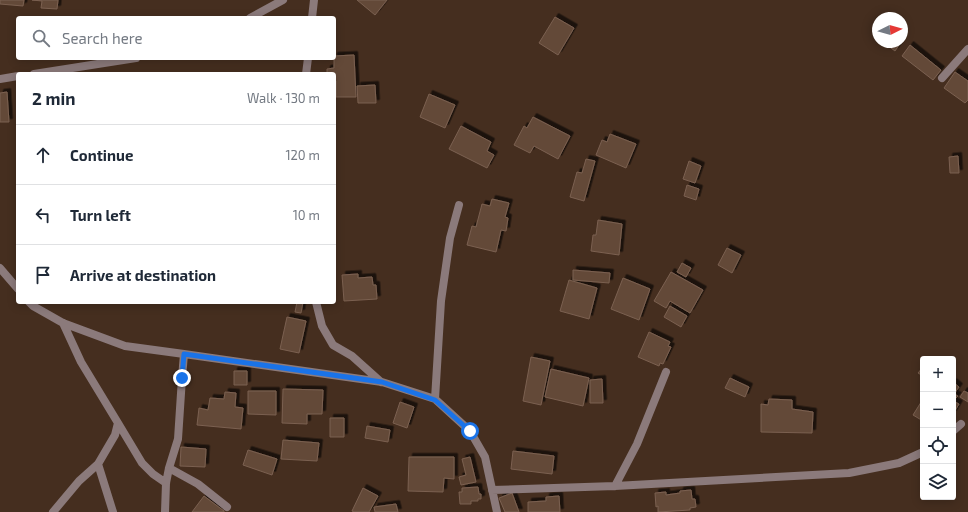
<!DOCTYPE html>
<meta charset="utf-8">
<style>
body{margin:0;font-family:"Exo 2",sans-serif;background:#f6f6f7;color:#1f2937}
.controls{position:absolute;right:12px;bottom:12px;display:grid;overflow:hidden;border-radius:4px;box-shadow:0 2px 10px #0003}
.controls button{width:36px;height:36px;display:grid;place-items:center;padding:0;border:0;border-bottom:1px solid #e0e1e3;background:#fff;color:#1f2937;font:20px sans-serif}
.compass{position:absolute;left:872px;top:12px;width:36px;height:36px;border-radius:50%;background:#fff;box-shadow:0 2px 10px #0003;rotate:85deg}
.stop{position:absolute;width:12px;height:12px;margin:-9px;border:3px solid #1a73e8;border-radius:50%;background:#fff}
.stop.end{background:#1a73e8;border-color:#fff;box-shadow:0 1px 4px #0008}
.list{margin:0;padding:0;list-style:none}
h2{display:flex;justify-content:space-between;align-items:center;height:52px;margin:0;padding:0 16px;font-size:17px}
h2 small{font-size:13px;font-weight:400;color:#747a83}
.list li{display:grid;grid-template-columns:26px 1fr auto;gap:12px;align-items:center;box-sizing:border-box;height:60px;padding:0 16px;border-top:1px solid #e0e1e3}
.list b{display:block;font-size:15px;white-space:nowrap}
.list em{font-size:13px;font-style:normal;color:#747a83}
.icon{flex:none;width:22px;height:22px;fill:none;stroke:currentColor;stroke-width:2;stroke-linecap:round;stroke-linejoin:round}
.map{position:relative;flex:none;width:968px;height:512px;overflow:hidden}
.search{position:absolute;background:#fff;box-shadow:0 2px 10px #0003;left:16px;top:16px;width:320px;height:44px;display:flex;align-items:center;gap:10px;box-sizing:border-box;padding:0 14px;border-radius:4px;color:#747a83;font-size:15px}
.panel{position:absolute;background:#fff;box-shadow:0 2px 10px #0003;left:16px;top:72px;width:320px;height:232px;border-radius:4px}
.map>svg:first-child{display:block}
</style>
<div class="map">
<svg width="968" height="512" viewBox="0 0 968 512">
<defs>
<filter id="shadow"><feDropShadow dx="3.5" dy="-3.5" stdDeviation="0" flood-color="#0009"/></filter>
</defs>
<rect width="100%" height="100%" fill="#452e1f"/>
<!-- building -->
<path fill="#634a39" stroke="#7b6050" filter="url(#shadow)" d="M0 0H24L23 6 0 4Z
M32 0H58L57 9 41 8 42 1Z
M357 0H387L375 15Z
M555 17 574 28 558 55 539 43Z
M883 42H901L895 51Z
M910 45 941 70 933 80 902 56Z
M354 55 356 97H336V81H334V74H327V69L334 68V56Z
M955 72 968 81V100L965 103 944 88Z
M375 85 376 103H358L357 86Z
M7 92 9 122H0V93Z
M429 94 455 105 445 128 420 117Z
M533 117 570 136 558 159 534 146 530 153 514 145 524 126 527 128Z
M461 126 491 142 487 151 494 155 487 168 449 149Z
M610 134 636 144 626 168 596 155 602 140 607 142Z
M958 156 959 173H950L949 157Z
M586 159 595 161 584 201 570 197 577 172 582 173Z
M689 161 701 166 695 183 683 179Z
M687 185 699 189 696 200 684 196Z
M492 199 509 203 505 217 508 218 506 231 501 230 496 252 467 245 472 226 476 227 482 204 490 206Z
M598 220 622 224 619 255 591 251 593 235H596Z
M727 248 741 255 732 273 718 265Z
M682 263 691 268 686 277 677 272Z
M573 270 610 273 609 283 573 280Z
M671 272 703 290 690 313 670 301 666 308 654 301Z
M358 274V278L372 277 373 285H376L377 299 344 301 342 275Z
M623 278 650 289 639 320 611 309Z
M569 280 597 288 589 319 560 311Z
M297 302H303L301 313 295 312Z
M670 306 687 316 681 327 664 317Z
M287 317 306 321 299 353 280 349Z
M649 332 670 342 668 346 671 347 663 364 660 363 659 366 638 357Z
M531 357 550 361 541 405 523 401Z
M923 367V376L918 373Z
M551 369 589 378 583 406 545 397Z
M234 371H247V385H234Z
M730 378 749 387 745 397 725 388Z
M602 379 603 403H590V380Z
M953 382 959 387 954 394 958 396 953 401 959 404 953 414Z
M283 389 323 390 322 414H307V424L282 423Z
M248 391H276V415L248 414Z
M964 391 968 393V402L960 397Z
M225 392 236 393 235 407 243 408 241 429 197 425 199 408 208 410 210 398 224 399Z
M769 399 792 400V409L813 412 812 433 761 432V404L768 405Z
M923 399V421L913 415Z
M400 402 414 407 407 428 393 423Z
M330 418H344V437H330Z
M367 426 390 430 388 442 365 438Z
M283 440 319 443 317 461 281 459Z
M181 447 206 449 205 467 180 466Z
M248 450 277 459 272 475 243 465Z
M513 451 554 456 552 474 511 469Z
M409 457H454V479L444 478 443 492 408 491Z
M470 457 476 482 461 485 459 477 466 475 462 459Z
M478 487 479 494H481V499H478V501H471V504H460L459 492H462V488Z
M363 488 378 496 369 512H354L352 511Z
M691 490 692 499H695L696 507 690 508V510L658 512V506L656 507 655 493 666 492V495L680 493V491Z
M512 493 519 512H505L499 498Z
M204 496 224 511V512H192Z
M559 496 560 512H528V502L546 501V497Z
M396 504 398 512H375L374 507Z"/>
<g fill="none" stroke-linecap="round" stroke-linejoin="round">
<!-- street -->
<path stroke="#8b7a7b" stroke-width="8" d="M250 18 283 0
M312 18 314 0
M34 74 136 58
M306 74 308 58
M942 78 968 49
M0 79 18 76
M0 268 18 289
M29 302 33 306 63 323 125 346 184 354 382 382 435 399 470 431 485 457 497 512
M316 302 322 326 333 345 352 356 381 382
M63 323 81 362 118 423 115 435 98 464 113 512
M435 399 441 301 450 238 459 205
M118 423 142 463 153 474 166 483
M953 431 961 424
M169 468 198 484 227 507
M615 486 637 444 666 372
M492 490 615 486 849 473 899 463 923 452
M53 512 79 481 98 464
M165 512 166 483 169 468 178 439 182 378 184 354"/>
</g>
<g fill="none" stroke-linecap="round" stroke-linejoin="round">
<!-- route -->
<path stroke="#1a73e8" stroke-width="5" d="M182 378 184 354 382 382 435 400 470 431"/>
</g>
</svg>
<div class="controls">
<button>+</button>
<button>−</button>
<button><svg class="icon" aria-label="locate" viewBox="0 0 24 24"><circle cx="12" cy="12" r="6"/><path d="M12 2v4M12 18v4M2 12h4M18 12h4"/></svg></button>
<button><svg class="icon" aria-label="layers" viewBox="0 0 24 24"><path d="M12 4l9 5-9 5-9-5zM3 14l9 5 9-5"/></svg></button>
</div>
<svg class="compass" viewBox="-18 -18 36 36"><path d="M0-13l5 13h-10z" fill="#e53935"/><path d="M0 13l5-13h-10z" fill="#747a83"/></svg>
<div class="stop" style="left:470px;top:431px"></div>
<div class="stop end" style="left:182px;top:378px"></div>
<div class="search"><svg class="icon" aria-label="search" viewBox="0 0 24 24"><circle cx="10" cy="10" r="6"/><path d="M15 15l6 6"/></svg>Search here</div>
<section class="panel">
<h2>2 min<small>Walk · 130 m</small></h2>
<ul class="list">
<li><svg class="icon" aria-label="ahead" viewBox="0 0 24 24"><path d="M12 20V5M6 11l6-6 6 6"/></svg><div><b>Continue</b></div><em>120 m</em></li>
<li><svg class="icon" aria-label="left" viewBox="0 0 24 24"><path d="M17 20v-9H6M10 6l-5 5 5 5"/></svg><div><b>Turn left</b></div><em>10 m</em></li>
<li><svg class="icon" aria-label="arrive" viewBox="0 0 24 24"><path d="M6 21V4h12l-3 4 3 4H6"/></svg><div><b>Arrive at destination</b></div></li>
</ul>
</section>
</div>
